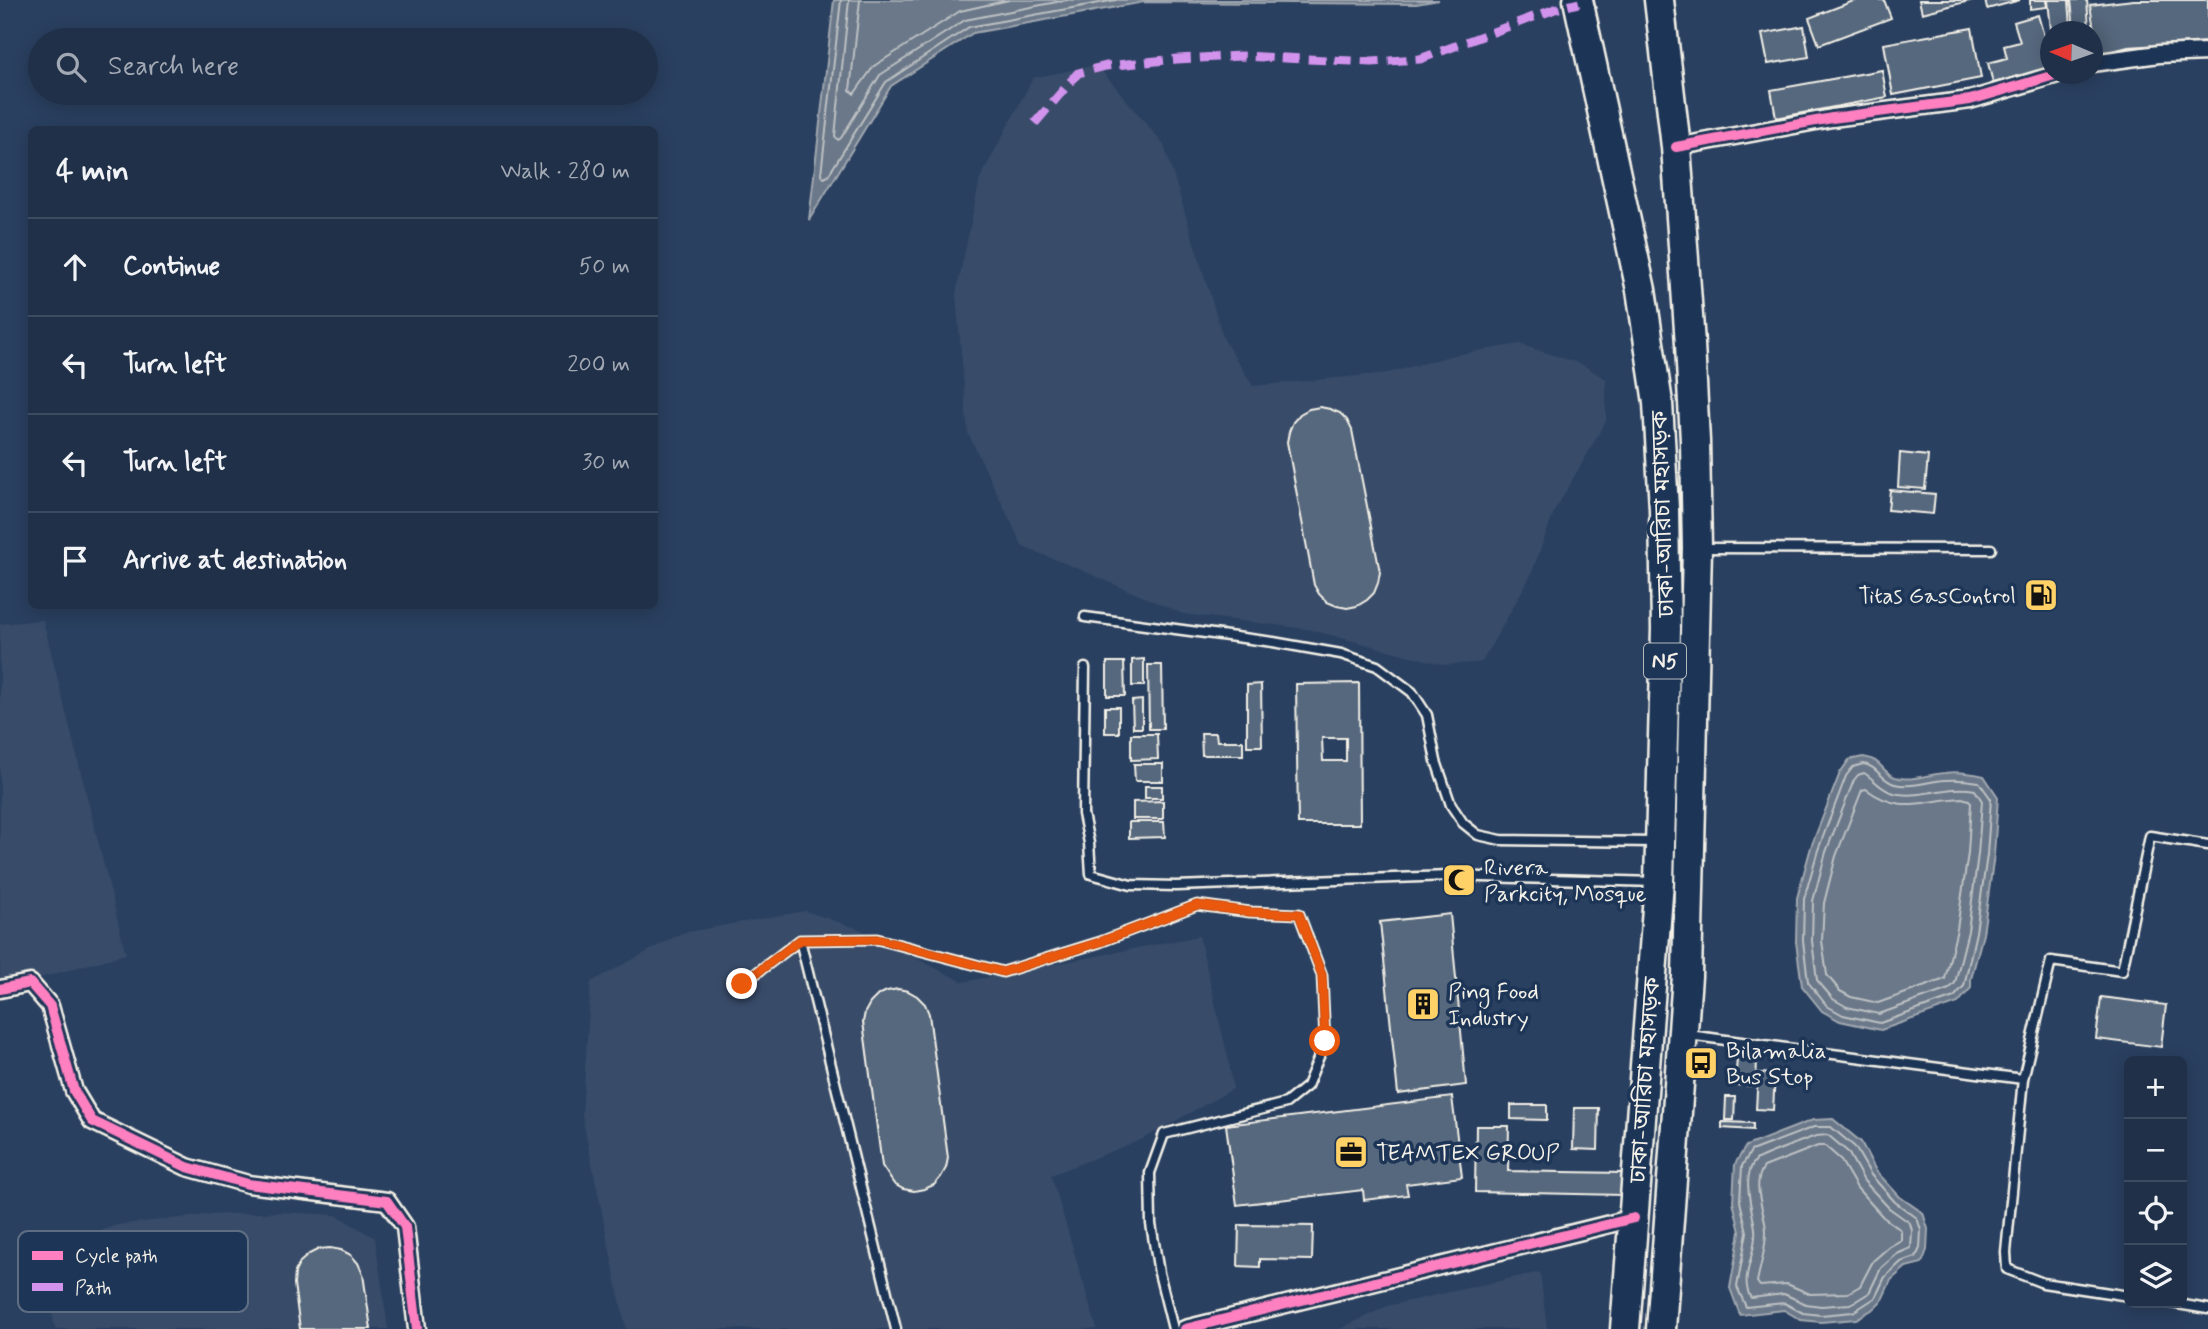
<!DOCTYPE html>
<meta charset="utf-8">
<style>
body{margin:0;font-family:Mynerve,"Noto Sans Bengali",sans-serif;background:#28384f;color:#f1f3f6}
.controls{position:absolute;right:21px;bottom:21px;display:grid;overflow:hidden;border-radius:10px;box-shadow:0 4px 18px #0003}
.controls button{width:63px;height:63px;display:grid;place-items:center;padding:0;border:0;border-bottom:2px solid #3d4b60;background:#203048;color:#f1f3f6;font:35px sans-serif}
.compass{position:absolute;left:2040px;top:21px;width:63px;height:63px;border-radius:50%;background:#203048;box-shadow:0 4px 18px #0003;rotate:272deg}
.stop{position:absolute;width:21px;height:21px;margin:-16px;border:5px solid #ea580c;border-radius:50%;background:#fff}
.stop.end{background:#ea580c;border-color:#fff;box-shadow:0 2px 7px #0008}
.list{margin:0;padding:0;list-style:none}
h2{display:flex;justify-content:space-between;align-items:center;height:91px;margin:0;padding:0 28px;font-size:30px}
h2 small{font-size:23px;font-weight:400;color:#a2a9b4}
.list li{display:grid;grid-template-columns:46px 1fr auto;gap:21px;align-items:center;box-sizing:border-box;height:98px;padding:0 28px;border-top:2px solid #3d4b60}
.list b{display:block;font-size:26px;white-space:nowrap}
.list em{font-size:23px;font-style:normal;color:#a2a9b4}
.icon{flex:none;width:38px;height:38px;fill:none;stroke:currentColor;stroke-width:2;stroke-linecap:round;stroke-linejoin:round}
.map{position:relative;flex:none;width:2208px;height:1329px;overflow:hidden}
.search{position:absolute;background:#203048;box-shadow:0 4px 18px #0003;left:28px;top:28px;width:630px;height:77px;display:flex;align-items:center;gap:18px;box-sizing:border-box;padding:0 24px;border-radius:38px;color:#a2a9b4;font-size:26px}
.panel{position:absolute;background:#203048;box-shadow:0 4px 18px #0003;left:28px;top:126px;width:630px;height:483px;border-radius:10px}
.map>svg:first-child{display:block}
</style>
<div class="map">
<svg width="2208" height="1329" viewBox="0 0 2208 1329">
<rect width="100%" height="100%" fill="#2a4060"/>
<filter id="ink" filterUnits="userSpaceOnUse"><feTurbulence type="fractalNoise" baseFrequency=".0143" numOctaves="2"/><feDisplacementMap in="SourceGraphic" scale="14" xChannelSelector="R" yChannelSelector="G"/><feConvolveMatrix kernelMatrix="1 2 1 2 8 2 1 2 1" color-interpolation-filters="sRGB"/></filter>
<g filter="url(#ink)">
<!-- built -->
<path fill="#374c69" d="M1097 65 1164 145 1224 340 1253 386 1388 373 1450 356 1519 344 1581 364 1606 379V421L1554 512 1531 575 1482 662 1445 665 1307 629 1183 614 1072 566 1023 547 968 433 956 294 980 179 1033 78Z
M43 620 126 954 0 989V624Z
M805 911 859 929 963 982 1199 936 1229 1062 1233 1089 1143 1139 1051 1175 1097 1329H626L582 1115 591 982 682 933Z
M280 1212 336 1215 375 1238 388 1329H55L46 1280 56 1247 117 1225 207 1215Z
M1540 1272 1547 1329H1340L1387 1306Z"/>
<!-- water -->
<path fill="#6a788a" stroke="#a1a8b0" stroke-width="2" d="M834 0H1439L1416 4 1144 2 973 33 891 86 809 220Z
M1863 757C1882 759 1880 771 1895 777 1910 782 1930 774 1945 773 1958 771 1970 773 1984 776L1998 797 1994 855 1983 934 1971 979V988L1958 1003 1881 1030 1840 1021 1822 1011 1802 986 1796 942 1797 898 1811 847 1840 773 1849 760Z
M1833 1119 1861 1142 1876 1171 1900 1197 1923 1213 1928 1229 1927 1250 1922 1263 1906 1267 1891 1280 1881 1302 1875 1308 1856 1319 1821 1322 1801 1320 1784 1310 1740 1315 1730 1288 1740 1232 1733 1202 1735 1164 1746 1146 1813 1120Z"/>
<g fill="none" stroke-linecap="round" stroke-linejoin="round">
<!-- shore -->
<path stroke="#bdc1c2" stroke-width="2" d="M841 0 821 174 824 178 828 176 886 82 969 27 1116 0
M849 0 835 136 838 140 841 138 880 75 965 20 1067 0
M860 0 850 90 854 94 874 66 960 11 1009 0
M1863 764C1876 765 1882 781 1895 784 1911 788 1929 781 1945 780 1957 779 1967 780 1979 782L1991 799 1987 855 1976 932 1964 986 1954 997 1880 1023 1843 1015 1827 1006 1808 982 1803 941 1804 899 1818 850 1846 776 1853 767Z
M1864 773C1873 778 1880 789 1891 792 1916 801 1947 784 1975 790L1982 801 1978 854 1968 931 1955 983 1949 989 1879 1014 1847 1007 1833 999 1817 980 1812 941 1813 901 1826 852 1854 780 1858 775Z
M1866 789C1901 815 1922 800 1962 798L1969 800 1971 803 1968 853 1957 929 1945 979 1878 1003 1851 997 1840 991 1827 975 1822 941 1824 903 1836 856 1862 790Z
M1814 1127H1831L1855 1147 1871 1175 1895 1202 1917 1218 1921 1230 1920 1248 1916 1257 1901 1262 1885 1277 1875 1298 1853 1312 1821 1315 1803 1313 1784 1303 1746 1307 1737 1287 1747 1232 1740 1201 1742 1166 1751 1151Z
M1816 1136 1828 1135 1848 1152 1864 1181 1889 1208 1910 1223 1912 1231 1911 1248 1897 1254 1881 1268 1869 1293 1851 1304 1821 1306 1806 1304 1784 1294 1751 1298C1738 1278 1758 1251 1755 1229 1753 1211 1740 1176 1756 1160 1759 1157 1807 1139 1816 1136Z
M1818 1146H1825L1840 1159 1857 1188 1883 1217 1901 1230V1240L1889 1247 1873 1261 1860 1286 1848 1293 1810 1294 1787 1284 1760 1286 1757 1282C1760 1266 1766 1249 1766 1232 1766 1212 1750 1186 1764 1167Z"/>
</g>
<!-- building -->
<path fill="#56677d" stroke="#f4f1e8" stroke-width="2" fill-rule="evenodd" d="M1856 0H1884L1891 18 1819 45 1809 18Z
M1919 0H1973L1922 13Z
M1985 0H2020L1987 9Z
M2030 0H2046L2047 7 2030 9Z
M2048 0H2069L2071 28 2051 30Z
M2071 0H2087L2089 27 2074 29Z
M2134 0H2208V42L2128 47 2098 55 2090 5Z
M2038 15 2044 36 2050 35V68L1993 83 1988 63 2007 58 2004 46 2020 42 2014 22Z
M1804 26 1809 57 1768 64 1762 34Z
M1972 28 1981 78 1893 95 1884 44Z
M1882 70 1887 97 1776 118 1771 90Z
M1320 407 1330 409 1340 413 1347 420 1352 430 1380 572 1378 583 1374 593 1367 600 1357 606 1347 608 1337 606 1327 602 1319 594 1314 585 1287 442 1289 432 1293 422 1300 414 1309 409Z
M1900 453 1928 456 1925 489 1898 487Z
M1890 490 1935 494 1933 514 1888 510Z
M1144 659V686H1132V660Z
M1107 662H1124L1125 696H1107Z
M1148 665H1162L1163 729H1149Z
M1359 683 1360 824H1298L1296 684ZM1322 738H1346V761H1323Z
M1261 684 1262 746H1247V685Z
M1142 700V728H1133L1132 701Z
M1105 707H1119V733H1105Z
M1201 733H1216L1217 741H1243V755H1202Z
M1131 734H1157L1158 759 1131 760Z
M1134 764H1163V781H1135Z
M1145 786H1162V798H1145Z
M1163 801V819H1133V802Z
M1129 822H1164L1165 837 1129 838Z
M1450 914 1466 1085 1398 1094 1380 922Z
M898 989 908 991 917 996 925 1004 929 1014 948 1158 946 1168 941 1177 934 1185 924 1189 914 1191 903 1189 894 1184 882 1166 863 1022 865 1012 870 1003 878 995 887 991Z
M2101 997 2166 1005 2161 1047 2096 1039Z
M1737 1057 1757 1058 1756 1086 1735 1085Z
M1758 1073 1775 1074 1773 1110 1756 1109Z
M1452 1097 1462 1177 1406 1184 1408 1195 1364 1200 1363 1190 1237 1205 1226 1125Z
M1726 1097H1735L1734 1120H1725Z
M1511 1105H1547V1120L1511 1119Z
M1574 1108H1599L1598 1150 1573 1149Z
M1722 1122 1753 1123V1130L1722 1128Z
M1476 1126H1509L1508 1171 1624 1173 1623 1195 1475 1192Z
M1239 1225 1313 1226 1312 1260 1260 1259V1267L1238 1266Z
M330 1248 341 1250 351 1255 358 1263 363 1274 371 1329H300L294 1284 295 1272 300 1262 309 1254 319 1249Z"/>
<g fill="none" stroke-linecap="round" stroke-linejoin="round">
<!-- service casing -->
<g stroke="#f4f1e8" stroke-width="13">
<path id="service" d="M1703 548 1991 549
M1085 617 1273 642 1341 654 1377 666 1412 692 1427 715 1436 761 1451 805 1463 823 1478 835 1501 840 1655 842
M1085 668 1083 814 1089 843 1091 874 1131 885 1176 886 1449 876 1656 882
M800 940 896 1329
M742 984 800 940 877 939 1003 972 1100 942 1197 905 1250 912 1299 914 1322 975 1325 1042 1307 1086 1286 1103 1164 1134 1150 1173 1151 1224 1159 1273 1173 1329
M1688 1035 2023 1079
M2129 1296 2043 1283 2007 1269 2006 1252 2023 1079 2051 961 2122 971 2150 836 2208 845
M2171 1303 2208 1309"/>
</g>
<!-- minor casing -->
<g stroke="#f4f1e8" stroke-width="21">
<path id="minor" d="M2092 63 2159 54 2208 52
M1676 147 1832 118 1970 100 2058 74
M0 989 30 983 50 1006 74 1091 92 1121 187 1167 248 1184 387 1201 405 1227 417 1329
M1185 1329 1634 1218"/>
</g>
<!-- trunk casing -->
<g stroke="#f4f1e8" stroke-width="33">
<path id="trunk" d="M1578 0 1641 290 1658 403 1664 509 1666 629 1659 882 1625 1329
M1659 0 1676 147 1690 344 1695 441 1697 548 1687 976 1661 1329"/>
</g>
<!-- service -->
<use href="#service" stroke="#1d3557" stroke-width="8"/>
<!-- minor -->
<use href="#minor" stroke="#1d3557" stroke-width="16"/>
<!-- trunk -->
<use href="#trunk" stroke="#1d3557" stroke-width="28"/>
<!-- quiet -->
<path stroke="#d193ec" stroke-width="9" stroke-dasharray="18 9" stroke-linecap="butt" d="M1035 123 1078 73 1106 66 1177 59 1241 56 1372 62 1420 59 1555 9 1579 3"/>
<!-- cycleway casing -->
<g stroke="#1d3557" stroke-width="15">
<path id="cycleway" d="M1676 147 1832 118 1970 100 2058 74
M0 989 30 983 50 1006 74 1091 92 1121 187 1167 248 1184 387 1201 405 1227 417 1329
M1185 1329 1634 1218"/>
</g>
<!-- cycleway -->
<use href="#cycleway" stroke="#ff80c0" stroke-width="10"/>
</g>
</g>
<g fill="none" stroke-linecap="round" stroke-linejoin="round" filter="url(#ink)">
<!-- route -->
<path stroke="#ea580c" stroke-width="9" d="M742 984 800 940 877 939 1003 972 1100 942 1197 905 1250 912 1299 914 1322 975 1325 1041"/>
</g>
<!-- icons -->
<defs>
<g id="fuel-square" transform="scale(1.75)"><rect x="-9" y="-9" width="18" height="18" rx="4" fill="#ffd166" stroke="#1d3557"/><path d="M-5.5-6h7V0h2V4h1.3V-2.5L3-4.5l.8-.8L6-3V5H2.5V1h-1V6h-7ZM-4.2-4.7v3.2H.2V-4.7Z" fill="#111"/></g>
<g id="mosque-square" transform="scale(1.75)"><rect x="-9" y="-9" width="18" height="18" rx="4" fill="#ffd166" stroke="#1d3557"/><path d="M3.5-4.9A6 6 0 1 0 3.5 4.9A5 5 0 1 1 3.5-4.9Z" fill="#111"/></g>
<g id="building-square" transform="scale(1.75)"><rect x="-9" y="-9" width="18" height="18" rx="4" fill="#ffd166" stroke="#1d3557"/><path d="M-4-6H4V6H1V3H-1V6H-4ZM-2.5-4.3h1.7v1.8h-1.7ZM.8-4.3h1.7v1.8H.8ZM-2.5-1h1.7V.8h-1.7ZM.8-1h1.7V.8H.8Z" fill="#111"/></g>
<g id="bus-square" transform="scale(1.75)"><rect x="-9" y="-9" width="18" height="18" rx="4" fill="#ffd166" stroke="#1d3557"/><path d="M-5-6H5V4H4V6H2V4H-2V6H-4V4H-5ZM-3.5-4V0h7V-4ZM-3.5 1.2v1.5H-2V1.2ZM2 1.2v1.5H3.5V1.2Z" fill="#111"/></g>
<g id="office-square" transform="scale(1.75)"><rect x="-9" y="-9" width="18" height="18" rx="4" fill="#ffd166" stroke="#1d3557"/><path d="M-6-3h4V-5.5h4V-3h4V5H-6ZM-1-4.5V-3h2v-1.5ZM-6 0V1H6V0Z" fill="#111"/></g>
</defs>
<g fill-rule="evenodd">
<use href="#fuel-square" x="2041" y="595"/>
<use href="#mosque-square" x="1459" y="880"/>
<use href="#building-square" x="1423" y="1004"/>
<use href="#bus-square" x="1701" y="1063"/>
<use href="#office-square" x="1351" y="1152"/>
</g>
<g text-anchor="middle" stroke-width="7" stroke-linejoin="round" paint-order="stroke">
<!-- shield labels -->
<rect fill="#1d3557" stroke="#b4b9bc" stroke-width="2" x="1644" y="643.5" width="42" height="35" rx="5"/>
<g font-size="21" font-weight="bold" fill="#f4f1e8">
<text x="1665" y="668">N5</text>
</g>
<!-- street labels -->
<g font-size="23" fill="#f4f1e8" stroke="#1d3557">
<text transform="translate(1662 514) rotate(-92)" y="8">ঢাকা-আরিচা মহাসড়ক</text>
<text transform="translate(1644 1080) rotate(-86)" y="8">ঢাকা-আরিচা মহাসড়ক</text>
</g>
<!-- poi labels -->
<g font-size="23" fill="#f4f1e8" stroke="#1d3557" text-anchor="start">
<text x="2016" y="603" text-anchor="end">Titas GasControl</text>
<text x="1484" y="875">Rivera<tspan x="1484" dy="26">Parkcity, Mosque</tspan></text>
<text x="1448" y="999">Ping Food<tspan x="1448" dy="26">Industry</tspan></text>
<text x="1726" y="1058">Bilamalia<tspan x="1726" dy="26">Bus Stop</tspan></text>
<text x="1376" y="1160">TEAMTEX GROUP</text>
</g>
</g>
<!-- legend -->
<rect x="18" y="1231" width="230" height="81" rx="10" fill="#1d3557" stroke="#5e6d82" stroke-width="2"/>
<rect x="32" y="1251" width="31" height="9" fill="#ff80c0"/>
<rect x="32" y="1283" width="31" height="8" fill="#d193ec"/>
<g font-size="19" fill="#f4f1e8">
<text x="75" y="1262">Cycle path</text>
<text x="75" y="1294">Path</text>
</g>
</svg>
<div class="controls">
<button>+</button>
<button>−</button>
<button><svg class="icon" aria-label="locate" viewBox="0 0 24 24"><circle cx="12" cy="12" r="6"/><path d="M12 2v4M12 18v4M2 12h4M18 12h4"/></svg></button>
<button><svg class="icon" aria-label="layers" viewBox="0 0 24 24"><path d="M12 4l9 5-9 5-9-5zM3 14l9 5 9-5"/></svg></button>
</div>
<svg class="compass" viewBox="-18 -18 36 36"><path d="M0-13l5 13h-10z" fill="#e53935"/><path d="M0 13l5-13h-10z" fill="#a2a9b4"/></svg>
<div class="stop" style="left:1325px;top:1041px"></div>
<div class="stop end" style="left:742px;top:984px"></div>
<div class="search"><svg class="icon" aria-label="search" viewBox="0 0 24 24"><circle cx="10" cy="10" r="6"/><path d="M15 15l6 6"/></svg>Search here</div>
<section class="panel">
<h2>4 min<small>Walk · 280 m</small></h2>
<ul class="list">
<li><svg class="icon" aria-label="ahead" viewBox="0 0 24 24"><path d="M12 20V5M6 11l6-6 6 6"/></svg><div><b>Continue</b></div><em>50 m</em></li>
<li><svg class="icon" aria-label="left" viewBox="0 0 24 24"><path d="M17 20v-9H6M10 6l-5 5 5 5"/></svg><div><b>Turn left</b></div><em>200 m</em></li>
<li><svg class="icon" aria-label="left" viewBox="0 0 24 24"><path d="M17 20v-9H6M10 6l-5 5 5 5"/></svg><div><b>Turn left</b></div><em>30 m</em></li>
<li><svg class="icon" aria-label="arrive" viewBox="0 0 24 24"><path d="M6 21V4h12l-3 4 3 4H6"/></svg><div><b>Arrive at destination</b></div></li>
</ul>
</section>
</div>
